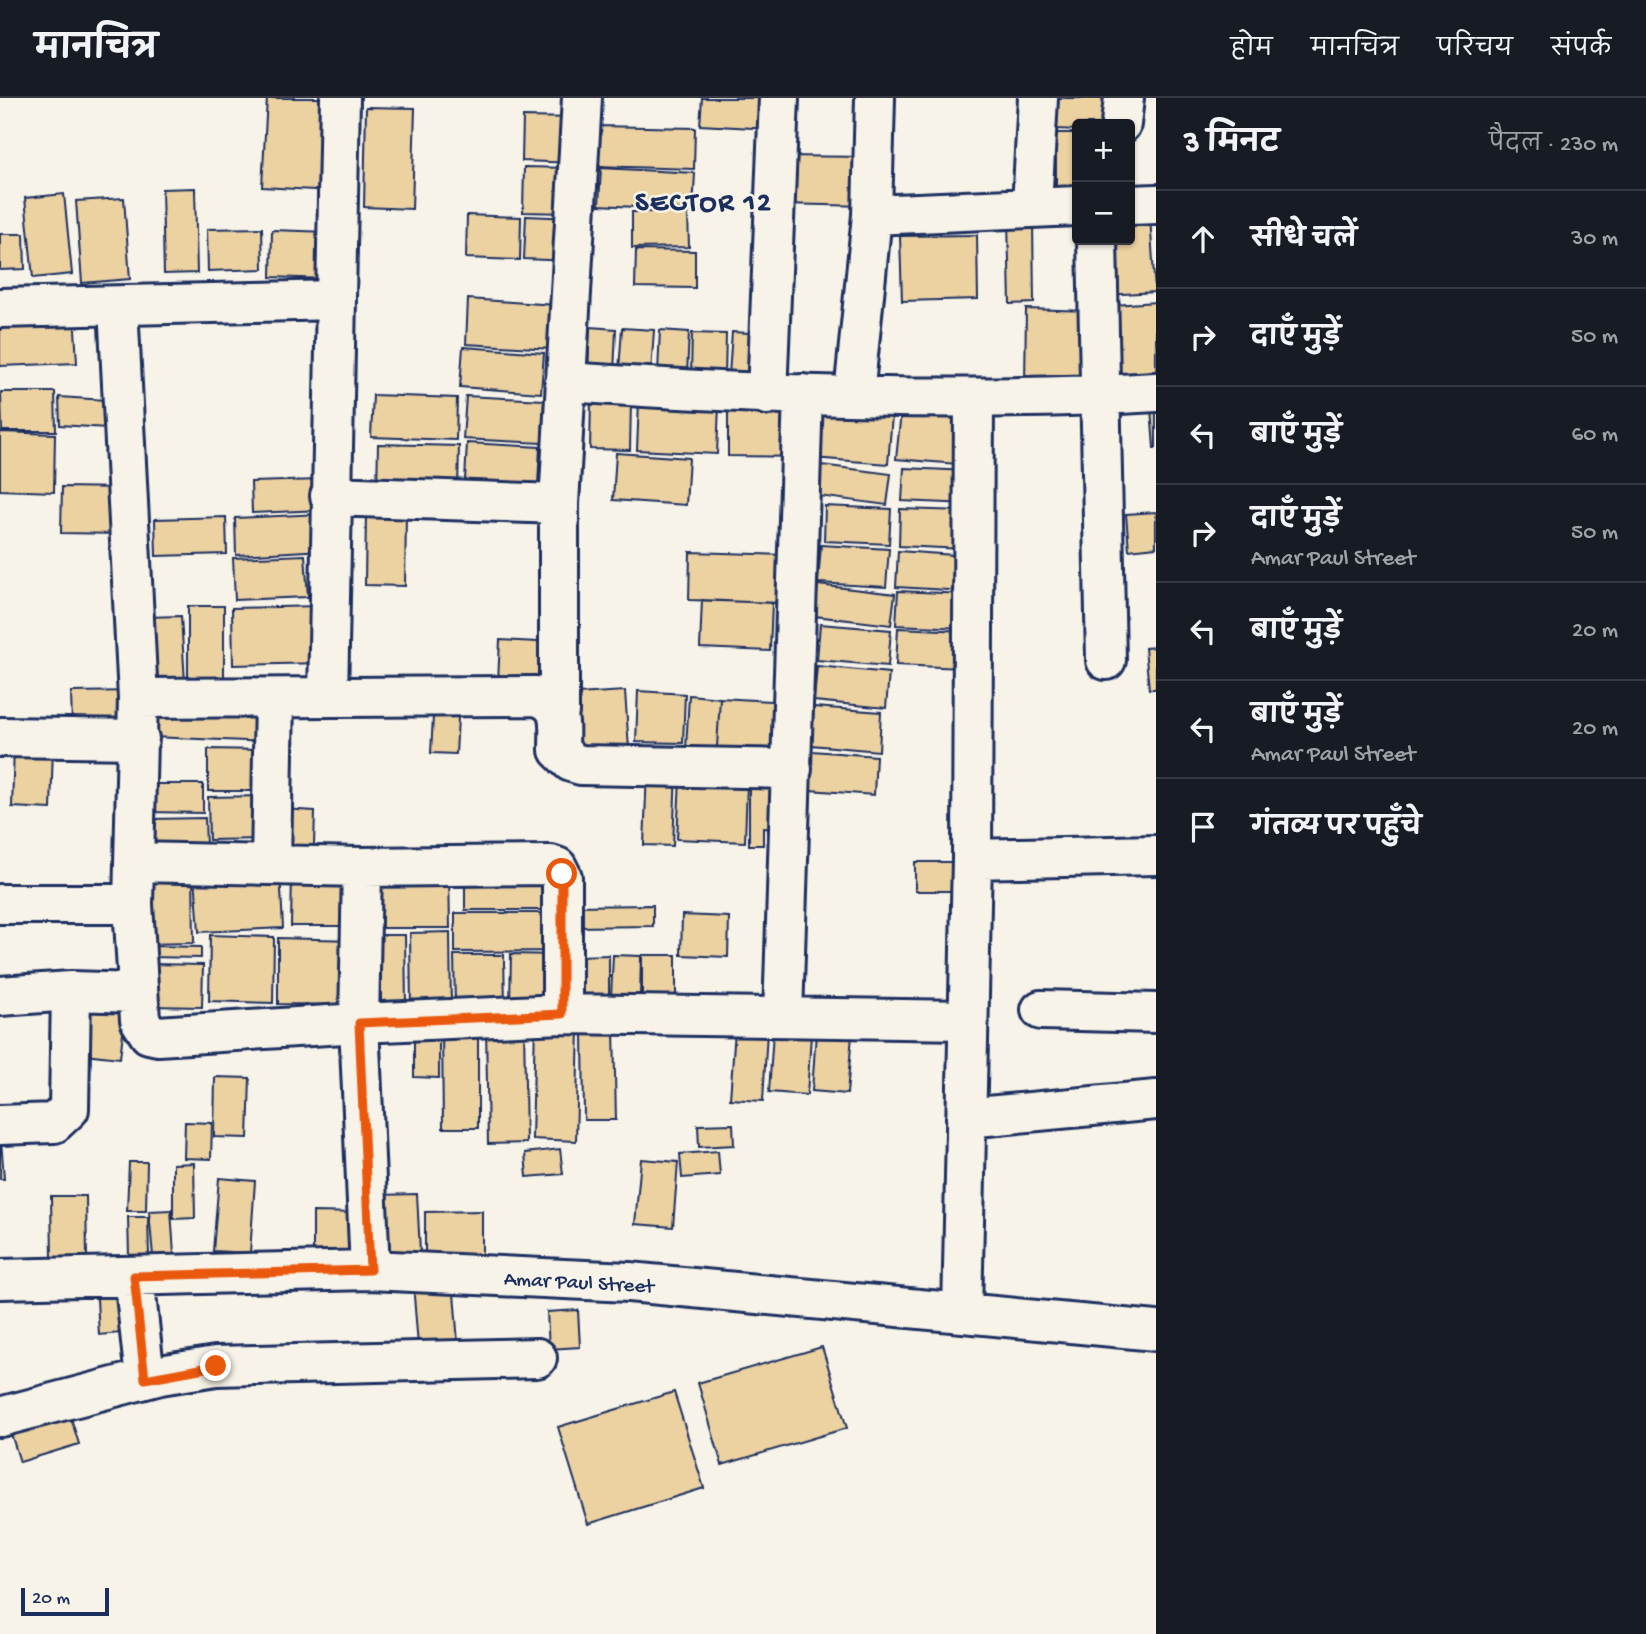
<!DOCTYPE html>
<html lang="hi">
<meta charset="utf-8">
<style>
body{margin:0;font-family:"Gochi Hand","Playpen Sans Deva",sans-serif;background:#20242c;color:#f1f3f6}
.controls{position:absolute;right:21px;top:21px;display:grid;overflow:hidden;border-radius:7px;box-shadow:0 2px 5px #0004}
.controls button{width:63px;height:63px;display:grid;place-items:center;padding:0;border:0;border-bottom:2px solid #363941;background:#171b24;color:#f1f3f6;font:35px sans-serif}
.scale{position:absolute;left:21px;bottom:18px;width:88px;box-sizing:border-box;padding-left:7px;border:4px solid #1b2f5e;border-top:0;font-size:19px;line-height:24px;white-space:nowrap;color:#1b2f5e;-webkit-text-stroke:5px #f7f3e8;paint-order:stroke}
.stop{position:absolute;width:21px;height:21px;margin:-16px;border:5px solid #ea580c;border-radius:50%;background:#fff}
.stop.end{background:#ea580c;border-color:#fff;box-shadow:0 2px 7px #0008}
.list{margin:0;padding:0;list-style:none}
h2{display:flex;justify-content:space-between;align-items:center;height:91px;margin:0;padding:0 28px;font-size:30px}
h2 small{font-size:23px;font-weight:400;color:#9ea1a6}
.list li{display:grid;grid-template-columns:46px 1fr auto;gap:21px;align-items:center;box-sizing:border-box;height:98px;padding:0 28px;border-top:2px solid #363941}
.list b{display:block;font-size:26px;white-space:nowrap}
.list p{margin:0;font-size:23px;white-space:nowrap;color:#9ea1a6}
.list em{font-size:23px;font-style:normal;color:#9ea1a6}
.icon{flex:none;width:38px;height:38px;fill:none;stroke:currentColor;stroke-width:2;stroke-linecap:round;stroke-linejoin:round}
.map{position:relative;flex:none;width:1156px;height:1536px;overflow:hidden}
header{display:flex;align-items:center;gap:42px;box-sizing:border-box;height:98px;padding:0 35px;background:#171b24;border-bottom:2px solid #363941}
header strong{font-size:33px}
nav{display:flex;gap:38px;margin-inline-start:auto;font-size:24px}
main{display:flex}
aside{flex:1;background:#171b24}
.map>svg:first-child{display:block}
</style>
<header>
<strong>मानचित्र</strong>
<nav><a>होम</a><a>मानचित्र</a><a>परिचय</a><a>संपर्क</a></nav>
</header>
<main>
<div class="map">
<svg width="1156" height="1536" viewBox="0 0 1156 1536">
<rect width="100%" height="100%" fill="#f7f3e8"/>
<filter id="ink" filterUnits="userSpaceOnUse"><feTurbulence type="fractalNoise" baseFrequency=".0143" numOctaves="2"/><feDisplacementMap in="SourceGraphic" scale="14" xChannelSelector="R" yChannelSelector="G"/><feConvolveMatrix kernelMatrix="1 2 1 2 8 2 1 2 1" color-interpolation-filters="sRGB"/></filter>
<g filter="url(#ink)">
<!-- building -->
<path fill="#ecd1a1" stroke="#1b2f5e" stroke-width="2" d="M267 0H336L331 93 262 89Z
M702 0H776L774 31 700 27Z
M1058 0H1118L1117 26H1077V32L1057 31Z
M366 9 415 10 412 111 364 109Z
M523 19 577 20 576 65 522 63Z
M596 28 695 30 694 71 595 68Z
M1056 35H1077V97L1056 96Z
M781 58 869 59 868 108 780 106Z
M524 69 569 70V115L523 114Z
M601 70 695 75 693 112 599 107Z
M195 90 197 175 164 176 162 91Z
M64 96 72 176 33 180 25 100Z
M124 100 130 181 82 185 76 103Z
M632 114H688L689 149 632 150Z
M467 117 521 119 520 162 466 160Z
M526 118 572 120 570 163 524 161Z
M1150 118 1155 194 1107 197 1103 142H1130V119Z
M1008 122H1033L1034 205 1010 206Z
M262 130 263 171 208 173 207 131Z
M272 132 329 134 328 181 271 179Z
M0 136H24L25 171 0 172Z
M977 137 978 201 902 203 900 138Z
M636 152 695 153V190L635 189Z
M468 201 556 207 553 251 466 246Z
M1156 204V276L1119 278 1114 207Z
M1026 211 1089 213 1088 287 1025 286Z
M74 214 77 265 0 268V217Z
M590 229 616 231 614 275 588 273Z
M622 230 654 232 651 275 619 273Z
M660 232 689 234 687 276 658 274Z
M732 234 767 236 765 279 729 277Z
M692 235 726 236 725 278 691 277Z
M463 249 544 255 541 295 460 289Z
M1 294H55L56 333H2Z
M373 297 457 300 456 342 371 339Z
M1150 297H1156V350H1154Z
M466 298 544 302 542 345 463 341Z
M59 299 121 303 122 331 60 327Z
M591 303H631L630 352 590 351Z
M639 303 719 307 717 356 637 352Z
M728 305 801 307 800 359 728 358Z
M817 311 892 317 888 366 813 360Z
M901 314 969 320 970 367 896 361Z
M0 334 55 336 54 394 0 392Z
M467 345 540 349 538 386 465 382Z
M378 346 459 348 458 393 377 391Z
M616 355 689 360 686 407 613 402Z
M821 367 891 376 887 407 818 398Z
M904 370 969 373 970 406 902 403Z
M321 382 322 412 252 415 251 384Z
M62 389 122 390V436L61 435Z
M825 408 891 411 889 446 824 443Z
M900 411 965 413 964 451 899 448Z
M366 414 406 415 405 488 365 487Z
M1156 414V449L1129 452 1126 416Z
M321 416 323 452 236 457 235 420Z
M226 419 227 456 156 458 155 421Z
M821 447 889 451 886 489 818 485Z
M898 453 968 458 966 493 896 489Z
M690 454 785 457 783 505 689 502Z
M305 457 308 499 235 502 233 460Z
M818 487 895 496 891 527 815 518Z
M898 493 965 496 964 530 896 527Z
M702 502 772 505 770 553 700 550Z
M188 508H224V581L188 582Z
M320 508 322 565 233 567 232 510Z
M181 518 185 585 149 586 146 519Z
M820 526 891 532 888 568 817 562Z
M898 530 964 533 962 570 896 567Z
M500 542 556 545 557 586 498 584Z
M1156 549V591H1149L1145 550Z
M817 568 889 575 886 610 814 603Z
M135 593 136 626 72 627 71 594Z
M625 593 629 651 580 654 577 596Z
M638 593 685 596 683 645 636 644Z
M689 597 720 600 717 649 686 651Z
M434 600 459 601 456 656 431 655Z
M720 600 787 604 784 658 756 652 717 649Z
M154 605 268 610 267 644 152 639Z
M814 609 881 614 879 653 811 647Z
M14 649 53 650 51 711 12 709Z
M208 651 269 652V693H208Z
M812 653 876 658 874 697 810 692Z
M647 672 676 673 673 748 644 747Z
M680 681 747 684 745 744 677 741Z
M749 685H782V731L763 730V747H749Z
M150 686H203V715L149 714Z
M266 698 267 741 209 742 208 699Z
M282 711 315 713 314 748 280 746Z
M205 720 206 748 152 749 151 721Z
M915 764H951V793H915Z
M193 773 194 845 144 846 143 774Z
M280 773 283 830 199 834 195 778Z
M465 774 557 775 559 812H465Z
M378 775H449L450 830H378Z
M292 776H358V828H291Z
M653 807V828L571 829 570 808Z
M455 815H558L557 853 455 854Z
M682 817 729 819 728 859 681 857Z
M450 834 451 911H411L410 835Z
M210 837 274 839 273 905 209 903Z
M381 837H405L406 906H381Z
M278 840 353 842 356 907 278 906Z
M149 848 201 849V860L149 859Z
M511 856 557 857 556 908 510 906Z
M454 857H504L505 907H455Z
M609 857V903L577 904 576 858Z
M613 857 641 858 640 900 611 899Z
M642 857H676V904H642Z
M151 866 203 867 202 909 150 908Z
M89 905 126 909 120 960 84 956Z
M414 923H439V980L414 979Z
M524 927 526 1045 488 1046 486 928Z
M535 927 579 929 576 1043 532 1041Z
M442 929H478V1030H443Z
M614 930 616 1022H584L583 931Z
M735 931 767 933 763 1003 730 1001Z
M773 934 811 937 807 997 769 994Z
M816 934 852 937 847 996 812 993Z
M215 979 250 980 248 1040 214 1039Z
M185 1024 212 1025 211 1061 184 1060Z
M733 1026 734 1047 699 1049 698 1027Z
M0 1028 4 1081H0Z
M560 1051 563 1076 527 1079 525 1055Z
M718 1053 720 1077 682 1080 680 1056Z
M641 1061 678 1064 673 1129 635 1126Z
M129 1064H147L146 1113H127Z
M194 1065 195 1120 173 1121V1066Z
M219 1080 255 1083 250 1155 213 1153Z
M417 1096 420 1154 381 1156 378 1097Z
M51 1098H86L87 1159H52Z
M171 1112 174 1156 153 1158 149 1113Z
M482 1113V1156H425V1114Z
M313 1114 360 1115 359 1153H313Z
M128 1119H148L149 1158H129Z
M128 1181 131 1234 99 1237 96 1183Z
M453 1183 459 1257 419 1260 413 1186Z
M578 1212 580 1249 549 1251 547 1214Z
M822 1249 847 1330 722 1367 698 1285Z
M674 1294 704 1390 588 1426 558 1329Z
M66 1304 79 1346 20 1364 7 1323Z"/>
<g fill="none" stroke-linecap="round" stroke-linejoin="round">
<!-- minor casing -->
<g stroke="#1b2f5e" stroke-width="44">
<path id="minor" d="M1121 26 1124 0
M1130 107 1156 106
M1032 108 1038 0
M872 117 1077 108
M1097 142 1106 562
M118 208 138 600 133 806 140 922 149 936 158 938 359 925 562 916 968 922
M0 210 336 202
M565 284C762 297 959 306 1156 294
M767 297 779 0
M854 297 872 117 875 0
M330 398 559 406
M328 599 340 0
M138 600 536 598C564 606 559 627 559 652L571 664 581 667 792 671
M559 614V406L582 0
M0 639 139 641
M972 761 1156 757
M135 764 362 769 551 767 557 769 562 779V916
M271 766 274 600
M362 769 359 925 370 1172
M0 806H133
M0 898 71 893 137 895
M1041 912 1156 915
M783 918 803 296
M966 1020 1156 1002
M0 1027 54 1025 69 1011 71 893
M134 1178 145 1281
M0 1181 370 1172 629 1184 1156 1233
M962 1215 972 761 974 300
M0 1319 160 1277 216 1268 537 1260"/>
</g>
<!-- minor -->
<use href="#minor" stroke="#f7f3e8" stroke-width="38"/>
</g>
</g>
<g fill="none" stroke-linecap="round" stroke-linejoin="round" filter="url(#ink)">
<!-- route -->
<path stroke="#ea580c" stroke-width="9" d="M216 1268 145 1281 134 1178 370 1172 359 925 562 916V776"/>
</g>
<g text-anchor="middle" stroke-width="5" stroke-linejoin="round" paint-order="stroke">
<!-- street labels -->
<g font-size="21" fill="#1b2f5e" stroke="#f7f3e8">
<text transform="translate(579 1183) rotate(3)" y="7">Amar Paul Street</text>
</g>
<!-- district labels -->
<g font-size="28" font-weight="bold" letter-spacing="2" fill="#1b2f5e" stroke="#f7f3e8">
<text x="704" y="112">SECTOR 12</text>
</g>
</g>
</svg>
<div class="controls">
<button>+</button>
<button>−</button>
</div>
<div class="scale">20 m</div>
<div class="stop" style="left:562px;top:776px"></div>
<div class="stop end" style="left:216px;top:1268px"></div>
</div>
<aside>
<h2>3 मिनट<small>पैदल · 230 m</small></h2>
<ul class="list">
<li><svg class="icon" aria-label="ahead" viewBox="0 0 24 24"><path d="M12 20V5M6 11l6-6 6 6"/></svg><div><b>सीधे चलें</b></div><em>30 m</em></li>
<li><svg class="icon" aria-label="right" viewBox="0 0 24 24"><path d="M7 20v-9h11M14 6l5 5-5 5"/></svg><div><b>दाएँ मुड़ें</b></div><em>50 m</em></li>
<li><svg class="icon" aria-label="left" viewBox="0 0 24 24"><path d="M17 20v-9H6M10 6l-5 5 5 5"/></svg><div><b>बाएँ मुड़ें</b></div><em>60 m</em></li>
<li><svg class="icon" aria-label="right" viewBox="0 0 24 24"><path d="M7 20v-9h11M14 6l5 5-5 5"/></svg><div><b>दाएँ मुड़ें</b><p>Amar Paul Street</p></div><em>50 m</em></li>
<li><svg class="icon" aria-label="left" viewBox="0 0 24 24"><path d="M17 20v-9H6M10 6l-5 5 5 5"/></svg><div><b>बाएँ मुड़ें</b></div><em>20 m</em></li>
<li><svg class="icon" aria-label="left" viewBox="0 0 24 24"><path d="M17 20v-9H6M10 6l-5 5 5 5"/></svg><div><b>बाएँ मुड़ें</b><p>Amar Paul Street</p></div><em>20 m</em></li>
<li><svg class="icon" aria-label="arrive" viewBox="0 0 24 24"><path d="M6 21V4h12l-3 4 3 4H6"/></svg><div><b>गंतव्य पर पहुँचे</b></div></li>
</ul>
</aside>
</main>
